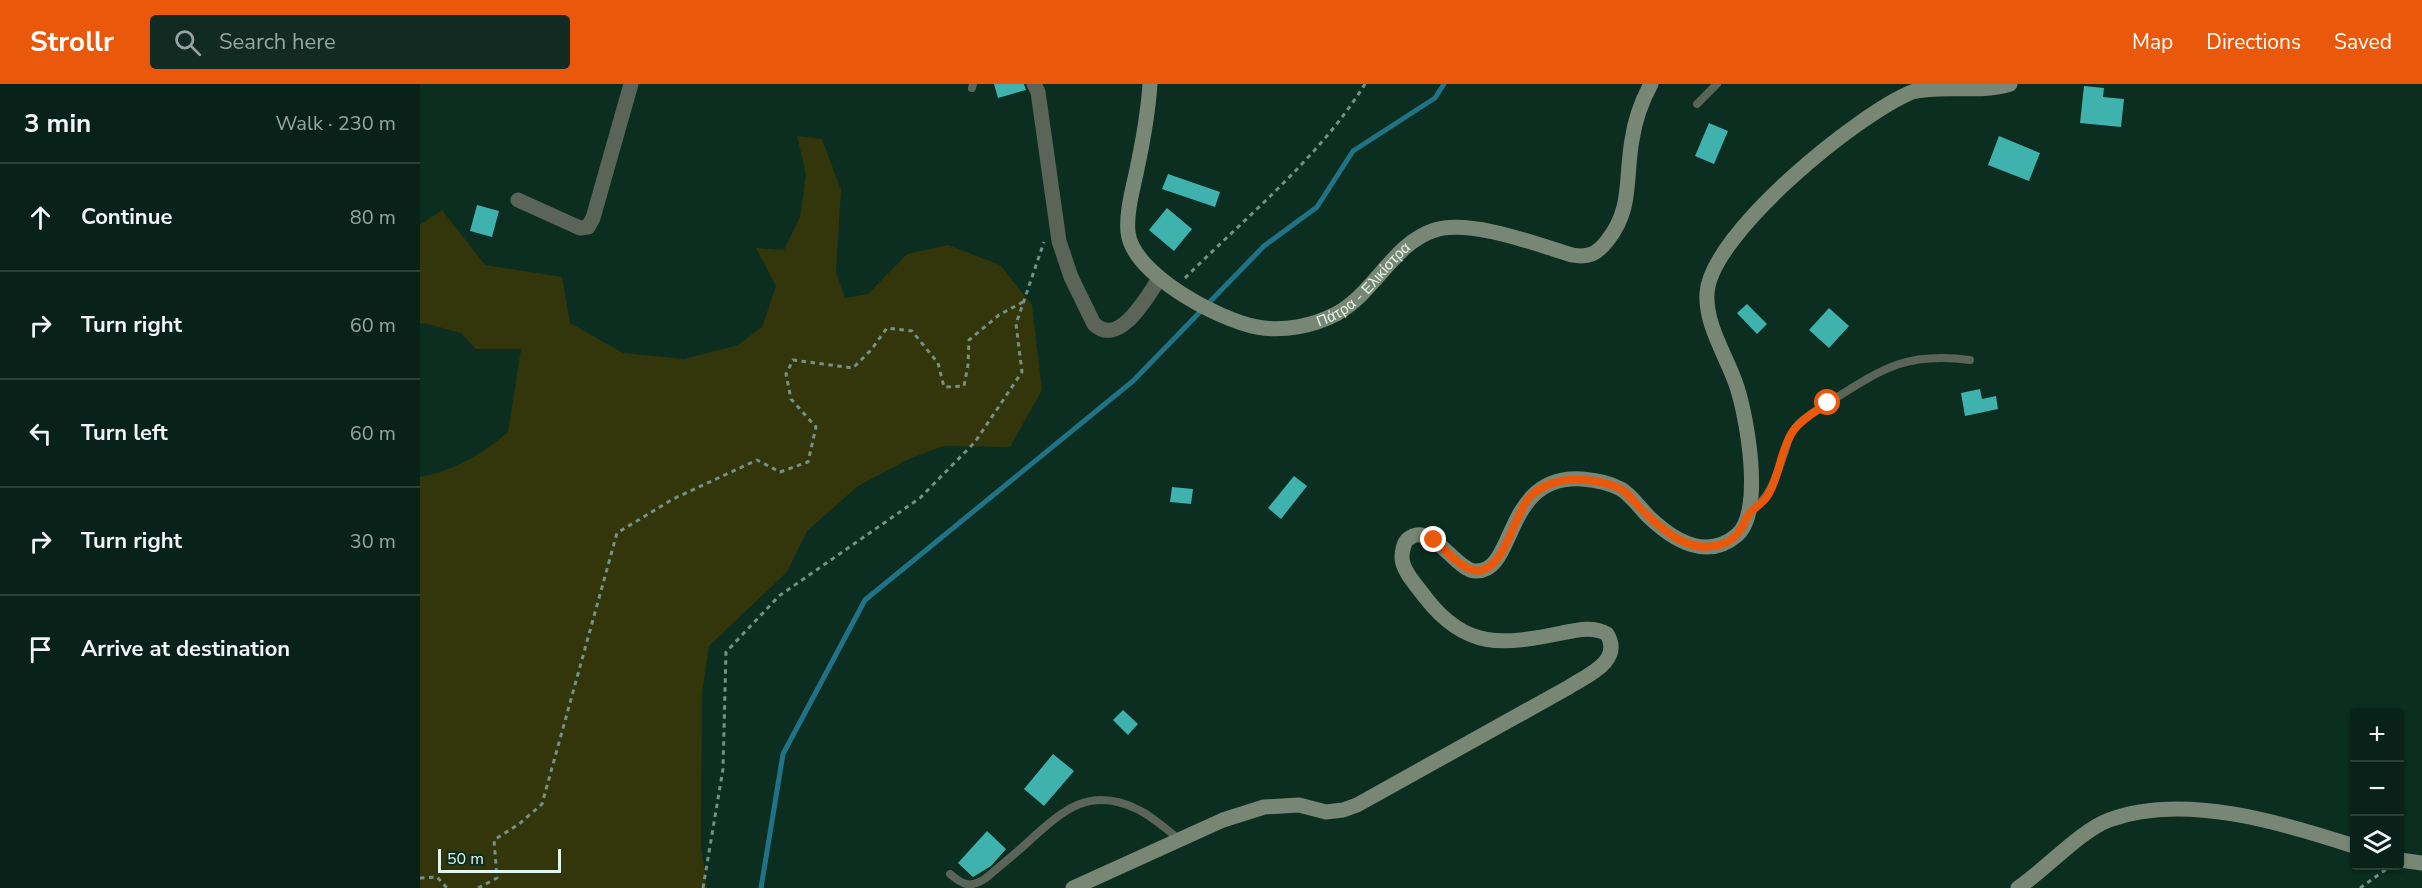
<!DOCTYPE html>
<meta charset="utf-8">
<style>
body{margin:0;font-family:"Nunito Sans",sans-serif;background:#112a22;color:#f1f3f6}
.controls{position:absolute;right:18px;bottom:18px;display:grid;overflow:hidden;border-radius:6px;box-shadow:0 2px 4px #0004}
.controls button{width:54px;height:54px;display:grid;place-items:center;padding:0;border:0;border-bottom:2px solid #293f38;background:#082219;color:#f1f3f6;font:30px sans-serif}
.scale{position:absolute;left:18px;bottom:15px;width:123px;box-sizing:border-box;padding-left:6px;border:3px solid #e3f6ed;border-top:0;font-size:16px;line-height:21px;white-space:nowrap;color:#e3f6ed;-webkit-text-stroke:4px #0b2e21;paint-order:stroke}
.stop{position:absolute;width:18px;height:18px;margin:-14px;border:4px solid #ea580c;border-radius:50%;background:#fff}
.stop.end{background:#ea580c;border-color:#fff;box-shadow:0 2px 6px #0008}
.list{margin:0;padding:0;list-style:none}
h2{display:flex;justify-content:space-between;align-items:center;height:78px;margin:0;padding:0 24px;font-size:26px}
h2 small{font-size:20px;font-weight:400;color:#98a4a2}
.list li{display:grid;grid-template-columns:39px 1fr auto;gap:18px;align-items:center;box-sizing:border-box;height:108px;padding:0 24px;border-top:2px solid #293f38}
.list b{display:block;font-size:22px;white-space:nowrap}
.list em{font-size:20px;font-style:normal;color:#98a4a2}
.icon{flex:none;width:33px;height:33px;fill:none;stroke:currentColor;stroke-width:2;stroke-linecap:round;stroke-linejoin:round}
.map{position:relative;flex:none;width:2002px;height:804px;overflow:hidden}
header{display:flex;align-items:center;gap:36px;box-sizing:border-box;height:84px;padding:0 30px;background:#ea580c;color:#fff}
header strong{font-size:28px}
nav{display:flex;gap:33px;margin-inline-start:auto;font-size:21px}
.search{width:420px;height:54px;background:#112a22;display:flex;align-items:center;gap:15px;box-sizing:border-box;padding:0 21px;border-radius:6px;color:#98a4a2;font-size:22px}
main{display:flex}
aside{flex:1;background:#082219}
.map>svg:first-child{display:block}
</style>
<header>
<strong>Strollr</strong>
<div class="search"><svg class="icon" aria-label="search" viewBox="0 0 24 24"><circle cx="10" cy="10" r="6"/><path d="M15 15l6 6"/></svg>Search here</div>
<nav><a>Map</a><a>Directions</a><a>Saved</a></nav>
</header>
<main>
<aside>
<h2>3 min<small>Walk · 230 m</small></h2>
<ul class="list">
<li><svg class="icon" aria-label="ahead" viewBox="0 0 24 24"><path d="M12 20V5M6 11l6-6 6 6"/></svg><div><b>Continue</b></div><em>80 m</em></li>
<li><svg class="icon" aria-label="right" viewBox="0 0 24 24"><path d="M7 20v-9h11M14 6l5 5-5 5"/></svg><div><b>Turn right</b></div><em>60 m</em></li>
<li><svg class="icon" aria-label="left" viewBox="0 0 24 24"><path d="M17 20v-9H6M10 6l-5 5 5 5"/></svg><div><b>Turn left</b></div><em>60 m</em></li>
<li><svg class="icon" aria-label="right" viewBox="0 0 24 24"><path d="M7 20v-9h11M14 6l5 5-5 5"/></svg><div><b>Turn right</b></div><em>30 m</em></li>
<li><svg class="icon" aria-label="arrive" viewBox="0 0 24 24"><path d="M6 21V4h12l-3 4 3 4H6"/></svg><div><b>Arrive at destination</b></div></li>
</ul>
</aside>
<div class="map">
<svg width="2002" height="804" viewBox="0 0 2002 804">
<rect width="100%" height="100%" fill="#0b2e21"/>
<!-- green -->
<path fill="#32360a" d="M377 52 402 55 421 106 416 188 425 214 448 210 487 170 528 161 580 181 612 221 622 306 590 363 523 362 489 375 438 402 387 447 367 488 289 562 282 609 281 762 287 804H0V393C34 387 62 370 88 348L101 265H56L41 249 4 239 0 240V141L22 126 65 181 142 193 150 239 203 269 264 275 318 261 342 243 356 202 336 164 364 166 380 133 386 90Z"/>
<g fill="none" stroke-linecap="round" stroke-linejoin="round">
<!-- stream -->
<path stroke="#207386" stroke-width="5" d="M341 804 363 670 445 516 713 297 844 162 897 123 933 67 1015 14 1024 0"/>
</g>
<!-- building -->
<path fill="#3fb2ad" d="M574 0H604L606 6 578 14Z
M1664 2 1684 4 1683 13 1704 15 1701 43 1660 39Z
M1289 39 1308 47 1294 80 1275 72Z
M1579 52 1620 69 1609 97 1568 81Z
M748 90 800 108 795 123 742 105Z
M57 121 79 127 72 153 50 147Z
M747 124 772 145 754 167 729 146Z
M1327 220 1347 240 1337 250 1317 229Z
M1409 224 1429 242 1409 264 1389 246Z
M1560 305 1562 315 1576 312 1578 325 1545 332 1541 309Z
M874 392 887 402 861 435 848 424Z
M752 403 773 405 771 420 750 418Z
M703 626 718 640 708 651 693 636Z
M633 670 654 687 624 722 604 705Z
M567 747 586 765 571 782 553 793 538 779Z"/>
<g fill="none" stroke-linecap="round" stroke-linejoin="round">
<!-- path -->
<path stroke="#759085" stroke-width="3" stroke-dasharray="4.5 4.5" stroke-linecap="butt" d="M765 194C826 133 899 74 945 0
M0 794 17 793 27 804
M58 804 77 794 74 756 99 740 122 720 197 449 253 415 337 376 360 388 388 378 396 343 371 315 366 290 373 276 433 284 451 266 467 244 492 247 518 279 524 303 544 302 548 281 549 256 579 231 603 218
M283 804 303 685 306 568 359 512 500 414 555 358 602 288 596 240 624 158
M1940 804 1968 784"/>
<!-- lane -->
<path stroke="#5b6459" stroke-width="8" d="M552 4 553 0
M1277 20 1297 0
M1330 429C1353 409 1355 394 1365 367 1367 360 1369 351 1374 346 1383 333 1401 324 1414 315 1465 283 1488 268 1550 276
M530 790C544 802 551 804 566 794 580 782 595 770 608 758 643 726 670 701 719 726 733 733 747 746 760 756"/>
<!-- street -->
<path stroke="#5b6459" stroke-width="15" d="M614 0 618 8 639 157 651 193 674 240C699 264 727 213 739 195
M98 116 160 144 168 143 173 134 211 0"/>
<!-- secondary -->
<g stroke="#788775" stroke-width="15">
<path id="s1" d="M730 0C728 29 723 57 717 85 713 105 706 128 708 148 712 190 799 236 837 243 863 248 893 242 916 230 955 209 973 159 1015 146 1050 135 1116 160 1152 171 1168 174 1177 170 1187 157 1213 125 1205 94 1212 56 1215 36 1221 18 1231 0"/>
<path d="M1980 776 2002 779"/>
<path d="M653 804 803 736 844 723 879 721 906 728 923 726 937 721 1149 603C1168 591 1203 577 1187 550 1173 542 1157 546 1142 549 1082 561 1046 566 1005 513 997 502 982 487 982 473 982 467 984 458 988 455 1011 436 1035 486 1055 487 1097 490 1082 390 1162 395 1175 396 1190 399 1201 405 1211 411 1220 424 1229 433 1253 456 1287 477 1317 451 1344 428 1327 334 1317 303 1307 272 1285 242 1287 209 1291 149 1438 30 1492 8 1523 0 1559 10 1590 0"/>
<path d="M1598 804C1626 785 1660 747 1689 736 1762 708 1864 739 1934 762"/>
</g>
</g>
<g fill="none" stroke-linecap="round" stroke-linejoin="round">
<!-- route -->
<path stroke="#ea580c" stroke-width="8" d="M1014 456C1025 465 1039 483 1053 486 1082 494 1094 432 1108 415 1117 404 1133 397 1148 396 1166 395 1185 397 1201 405 1208 409 1214 418 1220 424 1243 447 1273 474 1307 458 1320 451 1322 442 1329 430 1334 423 1344 419 1348 411 1360 392 1360 366 1373 347 1381 335 1397 327 1408 319"/>
</g>
<g text-anchor="middle" stroke-width="6" stroke-linejoin="round" paint-order="stroke">
<!-- street labels -->
<g font-size="15" fill="#e3f6ed" stroke="#0b2e21">
<text dy="5" stroke="none"><textPath href="#s1" startOffset="438">Πάτρα - Ελικίστρα</textPath></text>
</g>
</g>
</svg>
<div class="controls">
<button>+</button>
<button>−</button>
<button><svg class="icon" aria-label="layers" viewBox="0 0 24 24"><path d="M12 4l9 5-9 5-9-5zM3 14l9 5 9-5"/></svg></button>
</div>
<div class="scale">50 m</div>
<div class="stop" style="left:1408px;top:319px"></div>
<div class="stop end" style="left:1014px;top:456px"></div>
</div>
</main>
